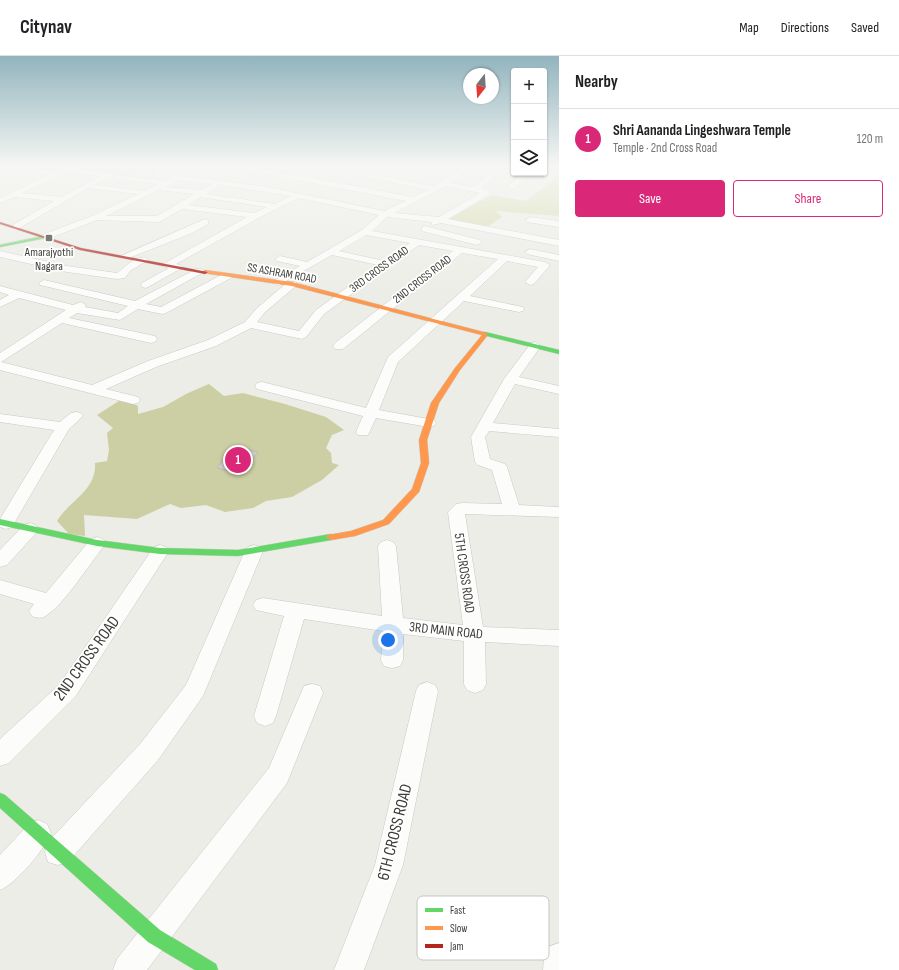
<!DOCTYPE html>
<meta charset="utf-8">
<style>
body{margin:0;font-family:"Sofia Sans Condensed",sans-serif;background:#f6f6f6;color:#202124}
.controls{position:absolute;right:12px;top:12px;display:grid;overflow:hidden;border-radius:4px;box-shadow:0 1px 3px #0004}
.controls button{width:36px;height:36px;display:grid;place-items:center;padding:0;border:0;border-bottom:1px solid #e0e0e0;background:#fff;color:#202124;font:20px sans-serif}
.compass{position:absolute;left:463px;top:12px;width:36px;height:36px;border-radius:50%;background:#fff;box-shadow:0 1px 3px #0004;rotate:197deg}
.you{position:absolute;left:388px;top:584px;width:14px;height:14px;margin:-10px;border:3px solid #fff;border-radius:50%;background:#1a73e8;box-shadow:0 0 0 6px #1a73e833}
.badge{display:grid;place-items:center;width:26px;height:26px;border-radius:50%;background:#db2777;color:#fff;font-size:13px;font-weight:700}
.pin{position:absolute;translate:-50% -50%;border:2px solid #fff;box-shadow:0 1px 4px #0006}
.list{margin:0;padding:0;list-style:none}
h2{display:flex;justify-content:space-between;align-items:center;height:52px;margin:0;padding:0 16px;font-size:17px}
h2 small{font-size:13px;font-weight:400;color:#757577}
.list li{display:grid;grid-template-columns:26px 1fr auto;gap:12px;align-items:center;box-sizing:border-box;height:60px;padding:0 16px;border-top:1px solid #e0e0e0}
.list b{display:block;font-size:15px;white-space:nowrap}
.list p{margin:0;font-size:13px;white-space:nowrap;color:#757577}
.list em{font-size:13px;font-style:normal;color:#757577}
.actions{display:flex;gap:8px;padding:12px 16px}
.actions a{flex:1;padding:9px 0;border:1px solid #db2777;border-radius:4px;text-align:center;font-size:14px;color:#db2777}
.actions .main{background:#db2777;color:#fff}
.icon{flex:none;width:22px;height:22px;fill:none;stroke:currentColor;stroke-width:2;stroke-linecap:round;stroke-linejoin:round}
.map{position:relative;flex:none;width:559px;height:914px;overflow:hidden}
header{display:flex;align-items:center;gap:24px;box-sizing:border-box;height:56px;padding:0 20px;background:#fff;border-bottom:1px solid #e0e0e0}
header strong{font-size:19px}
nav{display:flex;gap:22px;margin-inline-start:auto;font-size:14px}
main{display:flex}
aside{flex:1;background:#fff}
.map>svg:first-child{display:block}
</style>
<header>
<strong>Citynav</strong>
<nav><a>Map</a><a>Directions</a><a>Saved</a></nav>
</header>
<main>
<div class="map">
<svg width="559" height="914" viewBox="0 0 559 914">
<rect width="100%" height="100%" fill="#ecede6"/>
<!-- built -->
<path fill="#e0e2d4" d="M35 111H148L129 120Z"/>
<!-- green -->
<path fill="#d7daad" d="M559 119V160L496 155 502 161 485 172 446 164 492 139 526 145Z"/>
<!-- forest -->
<path fill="#cccfa3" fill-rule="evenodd" d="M209 328 224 340 243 337 285 348 326 361 344 374 332 379 326 392 331 397 332 407 339 409 322 424 292 441 266 445 253 452 225 456 206 449 181 452 170 448 137 463 84 459 85 480 69 478 57 465C69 445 97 434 95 407L107 405 109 394 107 377 113 372 97 359 122 343 138 350V358L163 351 188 337ZM234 391 257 396 242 418 217 412Z"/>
<!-- building -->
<path fill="#d0d2cc" stroke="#b9bab4" d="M234 391 258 396 241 418 217 412Z"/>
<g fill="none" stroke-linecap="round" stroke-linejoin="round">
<!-- street casing -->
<g stroke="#c8c9c3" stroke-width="1">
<path id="street" d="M0 111 56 116 65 112 109 117 113 119 111 120 95 129 145 135 158 128 118 123 114 121 118 119 166 125 171 122 150 118 164 111H172L162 117 267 131 384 155 406 145 228 111H242L293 118 413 141 428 134 319 111H331L434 130 464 111H471L451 127 474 131 496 111H503L481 133 490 134V138L448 163 559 184V190L441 167 432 169V166L387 161 372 175 545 206 550 209 534 228 530 229 525 226 538 211 507 205 470 240 523 251 524 253 523 255 519 256 464 245 398 306 379 354 434 364 436 367 434 370 429 371 376 362 368 379H358L356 376 363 360 257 333 255 330 257 327 262 326 366 352 388 301 498 203 462 197 343 293H335L333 290 335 287 453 195 419 189 324 258 306 281 302 283 251 272 216 290 156 311 106 333 138 341 140 344 138 347 133 348 0 314V297L66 254 19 242 0 251V244L9 239 0 236V230L73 249 81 246 86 249 85 251 118 257 128 250 40 229 39 227 44 224 135 245 196 213H202L204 215 202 217 146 248 161 251 223 218H231L232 220 231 222 166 257 162 258 138 253 120 264 77 257 69 262 155 280 157 283 155 286 151 287 62 267 1 306 92 329 148 305 208 284 245 266 257 252 288 226H296L297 228 296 230 265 256 257 266 299 275 316 254 378 209 332 199 279 229 275 228 274 226 275 224 300 210 277 205 275 203 280 200 307 206 362 174 379 159 299 142 264 159 176 208 180 209 182 211 180 213 146 232 142 231 141 229 142 227 169 212 165 211 163 209 165 207 247 161 182 153 159 166 97 164 45 184 42 183V179L92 160 138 138 88 132 16 174 13 173V169L54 145 14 141 0 147V142L49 119 0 113ZM66 116 101 120 61 141 22 137ZM179 124 212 128 201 134 165 131ZM220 129 291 140 275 148 206 138ZM446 130 480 137 439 161 394 157ZM158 134 194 138 157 160H106ZM200 141 267 151 254 157 188 149ZM366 179 410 187 384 205 339 195Z
M395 111H403L396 115 393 113Z
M431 111H438L428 118H424V116Z
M522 117H529L515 133H509V129Z
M530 161 559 165V171L527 166 526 164Z
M205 163 208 164V168L192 177 129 202H123L121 200Z
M425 170 480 184 482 186 477 189 422 175V171Z
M530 193 559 199V205L527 198 525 196Z
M0 195 67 210 117 217C125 212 135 199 146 202L148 204 130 215 125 222 117 223 67 216 0 201Z
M535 286 541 290 519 321 559 330V338L515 328 493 367 559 373V381L489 375 485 381 490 403 505 408 507 411 519 449 559 451V461L465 458 483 571 559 574V590L485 586 486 628 483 634 475 637 467 634 464 628V585L403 578V604L400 610 392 612 384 610 381 604 383 575 304 563 276 660 273 667 265 670 257 667 254 660 284 560 256 554 253 549 256 544 263 542 382 560 378 490 381 486 387 484 393 486 396 490 403 562 463 569 448 456 456 448 462 447 502 448 492 414 478 409 475 406 471 381 504 323 531 287Z
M76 356 81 357 83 360 69 373 12 471 6 473 0 471V463L54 374 0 366V358L60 366 71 357Z
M30 467 36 469 39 473 36 477 7 509 0 511V494L24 469Z
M97 481 103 483 106 487 103 491C89 509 64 548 47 559 42 563 37 562 32 560L29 555 34 548 0 538V524L46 537 91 483Z
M160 489 166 491 169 495 75 641 9 707 0 710V683L59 629 154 491Z
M254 489 260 491 263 495 203 640 158 704 68 806 58 809 48 806 45 796 48 786 140 688 186 629 245 495 248 491Z
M427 626 435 629 438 635 403 809 364 914H334L375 809 416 635 419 629Z
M312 628 320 630 323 637 287 727 147 914H113L117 903 269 712 304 630Z
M38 764 47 768 51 777C44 794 17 827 0 834V799L29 768Z
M559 887V914H543L544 902 548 891Z"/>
</g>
<!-- fast casing -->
<g stroke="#c8c9c3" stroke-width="1">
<path id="fast" d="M44 180 46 181V182L0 191V189Z
M485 276 559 294V298L483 279V277Z
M0 463 97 484 160 492 238 494 331 478 336 481 331 484 238 500 160 498 97 490 0 469Z
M0 737 5 739 160 874 216 908 218 914H195L148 886 0 752Z"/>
</g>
<!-- slow casing -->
<g stroke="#c8c9c3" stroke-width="1">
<path id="slow" d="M205 214 292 226 487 277V280L460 314 439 347 427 384 429 407 419 436 389 468 355 480 331 484 326 481 328 479 351 475 383 464 412 433 421 407 419 384 431 347 455 312 482 279 292 230 203 217 202 216Z"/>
</g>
<!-- jam casing -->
<g stroke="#c8c9c3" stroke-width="1">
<path id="jam" d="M0 166 81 192 208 216 205 218 80 194 0 168Z"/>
</g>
<!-- street -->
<use href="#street" fill="#fcfcfb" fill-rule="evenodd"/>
<!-- fast -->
<use href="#fast" fill="#63d668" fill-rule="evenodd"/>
<!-- slow -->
<use href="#slow" fill="#ff974d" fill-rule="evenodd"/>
<!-- jam -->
<use href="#jam" fill="#b3261e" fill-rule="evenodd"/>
</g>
<!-- sky -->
<linearGradient id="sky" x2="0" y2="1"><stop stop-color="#92b4be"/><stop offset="0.46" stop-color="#f6f7f4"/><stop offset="1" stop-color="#f6f7f4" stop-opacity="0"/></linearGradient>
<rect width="559" height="239" fill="url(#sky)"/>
<!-- markers -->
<rect fill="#7a7b75" stroke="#fff" stroke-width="1.5" x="45" y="178" width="8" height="8" rx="2"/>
<g text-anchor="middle" stroke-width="3.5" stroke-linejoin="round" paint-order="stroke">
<!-- far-poi labels -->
<g font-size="12" fill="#3d3d38" stroke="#fff">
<text x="49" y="200">Amarajyothi<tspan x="49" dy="14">Nagara</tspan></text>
</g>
<!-- far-street labels -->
<g font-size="12" fill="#3d3d38" stroke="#fff">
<text transform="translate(379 213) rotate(-36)" y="4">3RD CROSS ROAD</text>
<text transform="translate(282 217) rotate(10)" y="4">SS ASHRAM ROAD</text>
<text transform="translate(422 223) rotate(-38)" y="4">2ND CROSS ROAD</text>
</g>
<!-- street labels -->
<g font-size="14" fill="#3d3d38" stroke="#fff">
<text transform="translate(465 517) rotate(82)" y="5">5TH CROSS ROAD</text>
<text transform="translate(446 574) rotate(6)" y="5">3RD MAIN ROAD</text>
</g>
<!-- near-street labels -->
<g font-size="17" fill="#3d3d38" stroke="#fff">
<text transform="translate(86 602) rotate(-54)" y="6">2ND CROSS ROAD</text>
<text transform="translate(394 776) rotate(-76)" y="6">6TH CROSS ROAD</text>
</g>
</g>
<!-- legend -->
<rect x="417" y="840" width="132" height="64" rx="6" fill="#fff" stroke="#c5c5c3" stroke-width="1"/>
<rect x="425" y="852" width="18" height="4" fill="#63d668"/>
<rect x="425" y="870" width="18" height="4" fill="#ff974d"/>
<rect x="425" y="888" width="18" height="4" fill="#b3261e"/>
<g font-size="11" fill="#3d3d38">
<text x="450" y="858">Fast</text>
<text x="450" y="876">Slow</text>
<text x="450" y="894">Jam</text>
</g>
</svg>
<div class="controls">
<button>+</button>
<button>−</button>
<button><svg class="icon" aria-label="layers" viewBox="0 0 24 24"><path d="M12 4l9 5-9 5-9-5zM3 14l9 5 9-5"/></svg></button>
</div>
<svg class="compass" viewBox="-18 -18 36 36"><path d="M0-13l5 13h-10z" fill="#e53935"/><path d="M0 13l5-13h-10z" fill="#757577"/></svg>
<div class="you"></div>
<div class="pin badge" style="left:238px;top:404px">1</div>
</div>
<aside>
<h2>Nearby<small></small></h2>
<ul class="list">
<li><span class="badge">1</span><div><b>Shri Aananda Lingeshwara Temple</b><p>Temple · 2nd Cross Road</p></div><em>120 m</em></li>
</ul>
<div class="actions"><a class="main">Save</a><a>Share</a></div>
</aside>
</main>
